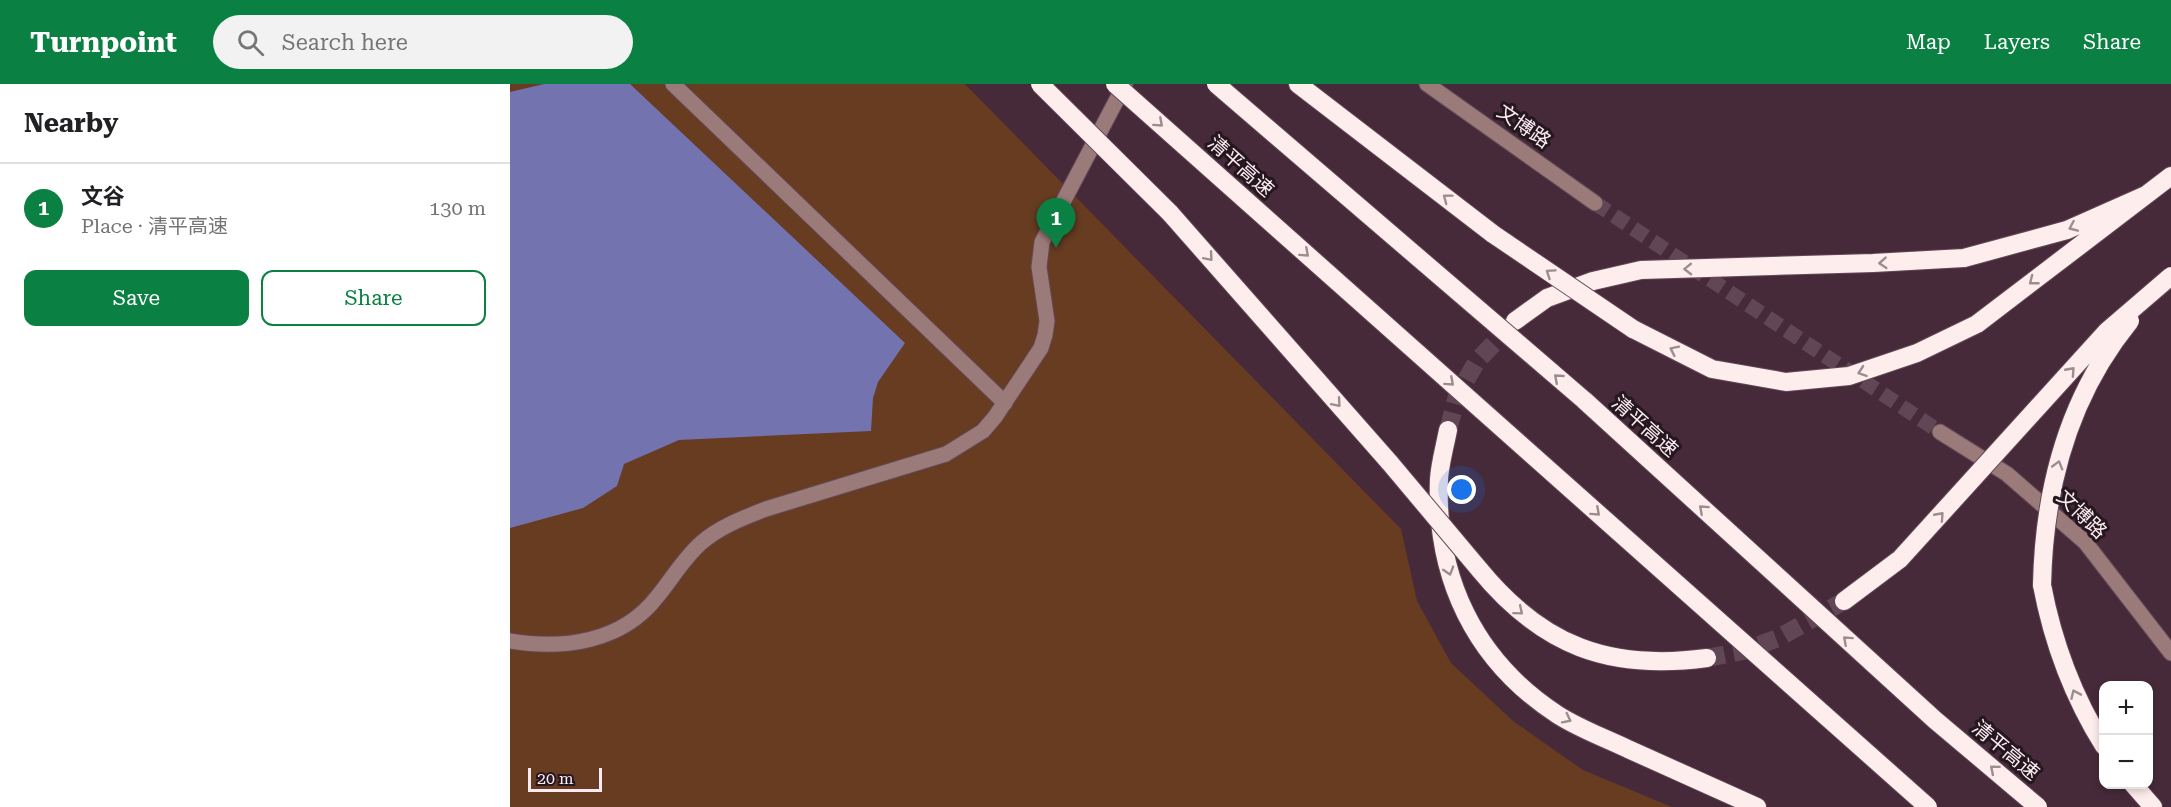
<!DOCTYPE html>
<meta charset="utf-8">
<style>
body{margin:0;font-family:"Roboto Serif","Noto Sans SC",serif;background:#f2f2f2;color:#202124}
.controls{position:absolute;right:18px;bottom:18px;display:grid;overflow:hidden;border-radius:12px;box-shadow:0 3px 9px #0003}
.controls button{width:54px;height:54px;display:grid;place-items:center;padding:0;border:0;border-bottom:2px solid #e0e0e0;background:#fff;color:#202124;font:30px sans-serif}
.scale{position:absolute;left:18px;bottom:15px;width:74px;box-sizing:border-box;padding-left:6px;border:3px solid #fdeaf3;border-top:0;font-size:16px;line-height:21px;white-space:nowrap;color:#fdeaf3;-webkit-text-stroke:4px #24171e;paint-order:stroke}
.you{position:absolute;left:952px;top:406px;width:21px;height:21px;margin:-15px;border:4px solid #fff;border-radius:50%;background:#1a73e8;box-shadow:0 0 0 9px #1a73e833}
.badge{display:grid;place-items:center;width:39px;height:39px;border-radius:50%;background:#0b8043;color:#fff;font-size:20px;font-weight:700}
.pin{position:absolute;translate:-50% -50px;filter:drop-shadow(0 2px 3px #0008)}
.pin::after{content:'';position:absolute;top:32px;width:21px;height:18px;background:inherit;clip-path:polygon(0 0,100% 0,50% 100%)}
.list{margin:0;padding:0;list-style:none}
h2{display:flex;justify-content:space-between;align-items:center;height:78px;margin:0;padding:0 24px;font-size:26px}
h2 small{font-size:20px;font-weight:400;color:#757577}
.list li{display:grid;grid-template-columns:39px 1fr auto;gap:18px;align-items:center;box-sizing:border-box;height:90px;padding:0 24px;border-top:2px solid #e0e0e0}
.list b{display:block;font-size:22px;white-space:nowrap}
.list p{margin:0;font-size:20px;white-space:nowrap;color:#757577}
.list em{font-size:20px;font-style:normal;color:#757577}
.actions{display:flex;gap:12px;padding:18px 24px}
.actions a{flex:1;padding:14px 0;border:2px solid #0b8043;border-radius:12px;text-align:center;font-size:21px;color:#0b8043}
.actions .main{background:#0b8043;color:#fff}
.icon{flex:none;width:33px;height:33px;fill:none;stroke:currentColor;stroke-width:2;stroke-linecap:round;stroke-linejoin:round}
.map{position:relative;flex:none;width:1661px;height:723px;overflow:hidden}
header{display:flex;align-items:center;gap:36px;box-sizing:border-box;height:84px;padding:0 30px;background:#0b8043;color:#fff}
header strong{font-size:28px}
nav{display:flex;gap:33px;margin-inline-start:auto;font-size:21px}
.search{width:420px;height:54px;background:#f2f2f2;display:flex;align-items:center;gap:15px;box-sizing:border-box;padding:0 21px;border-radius:33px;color:#757577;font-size:22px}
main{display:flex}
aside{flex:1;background:#fff}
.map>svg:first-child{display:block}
</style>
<header>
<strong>Turnpoint</strong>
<div class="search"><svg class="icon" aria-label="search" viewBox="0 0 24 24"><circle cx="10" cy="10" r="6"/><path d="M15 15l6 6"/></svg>Search here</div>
<nav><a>Map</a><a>Layers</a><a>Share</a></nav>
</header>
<main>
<aside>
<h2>Nearby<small></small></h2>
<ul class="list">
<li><span class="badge">1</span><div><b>文谷</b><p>Place · 清平高速</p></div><em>130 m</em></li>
</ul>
<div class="actions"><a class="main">Save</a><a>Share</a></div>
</aside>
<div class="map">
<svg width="1661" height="723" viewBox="0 0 1661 723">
<rect width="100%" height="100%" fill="#462a39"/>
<!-- green -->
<path fill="#673c21" d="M0 0H455L891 445 907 517 941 579 1003 637 1073 686 1162 723H0Z"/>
<!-- water -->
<path fill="#7373af" d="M34 0H120L395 259 368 298 363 314 361 347 169 356 114 380 107 402 73 424 0 444V8Z"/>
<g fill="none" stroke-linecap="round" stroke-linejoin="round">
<!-- minor-tunnel -->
<path stroke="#614755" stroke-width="15" stroke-dasharray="15 8" stroke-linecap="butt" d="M1085 119 1430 348"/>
<!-- highway-tunnel -->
<path stroke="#614755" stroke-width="18" stroke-dasharray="18 9" stroke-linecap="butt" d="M938 346 947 312 967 277 1004 238
M1197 574 1233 567 1268 554 1334 517"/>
<!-- minor casing -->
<g stroke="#634957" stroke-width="17">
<path id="minor" d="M163 0 495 319
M917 0 1085 119
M1430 348 1497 390 1575 458 1661 569
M0 557C54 566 112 558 147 513 162 495 173 475 191 459 209 443 233 434 256 425L436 370 473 347 485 333 531 264 535 251 537 237 529 183 532 158 615 0"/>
</g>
<!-- highway casing -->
<g stroke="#634957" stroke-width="20">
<path id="highway" d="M788 0 983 150
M660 129 880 379
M1005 237 1037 214 1083 197 1131 186 1363 179 1454 174 1557 146 1636 111
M1123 245 1202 285 1276 298 1339 292 1407 269 1467 240 1661 92
M938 346C935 362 930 379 929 395 925 494 965 577 1048 631 1070 645 1095 654 1118 665 1161 684 1204 704 1247 723
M969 485C1032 562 1099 587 1197 574
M1532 501C1543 559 1562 611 1594 662
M1334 517 1390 475
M1623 700 1643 723"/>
</g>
<!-- minor -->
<use href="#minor" stroke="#9b7a7a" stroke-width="15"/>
<!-- highway -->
<use href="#highway" stroke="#feeded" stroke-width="18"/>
<!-- highway-bridge casing -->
<g stroke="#634957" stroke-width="20" stroke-linecap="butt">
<path id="highway-bridge" d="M530 0 660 129
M605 0 1418 723
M706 0 1074 316 1425 636 1528 723
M983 150 1123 245
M880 379 969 485
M1390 475 1597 247 1661 192
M1532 501C1534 405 1558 313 1620 237"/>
</g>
<!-- highway-bridge -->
<use href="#highway-bridge" stroke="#feeded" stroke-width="18"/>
</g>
<!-- one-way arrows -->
<defs><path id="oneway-chevron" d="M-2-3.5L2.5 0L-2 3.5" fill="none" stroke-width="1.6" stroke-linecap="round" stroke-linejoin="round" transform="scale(1.5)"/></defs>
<g stroke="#9c8d90">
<use href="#oneway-chevron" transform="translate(649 39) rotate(42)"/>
<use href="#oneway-chevron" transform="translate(937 114) rotate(-143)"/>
<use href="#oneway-chevron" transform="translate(1563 143) rotate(157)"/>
<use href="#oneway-chevron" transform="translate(795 169) rotate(42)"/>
<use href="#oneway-chevron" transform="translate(699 173) rotate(49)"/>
<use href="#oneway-chevron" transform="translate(1373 179) rotate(176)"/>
<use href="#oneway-chevron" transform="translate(1178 185) rotate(179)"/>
<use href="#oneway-chevron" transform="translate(1040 189) rotate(-146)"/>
<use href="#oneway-chevron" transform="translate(1523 197) rotate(142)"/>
<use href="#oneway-chevron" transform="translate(1164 266) rotate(-154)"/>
<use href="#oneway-chevron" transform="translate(1561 287) rotate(-48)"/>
<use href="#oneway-chevron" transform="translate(1352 288) rotate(161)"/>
<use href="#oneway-chevron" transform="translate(1048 294) rotate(-139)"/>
<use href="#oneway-chevron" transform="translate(940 298) rotate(42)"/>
<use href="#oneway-chevron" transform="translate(827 319) rotate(49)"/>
<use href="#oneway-chevron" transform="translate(1548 381) rotate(-74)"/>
<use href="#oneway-chevron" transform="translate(1193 425) rotate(-138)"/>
<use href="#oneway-chevron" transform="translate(1086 428) rotate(42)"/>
<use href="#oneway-chevron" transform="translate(1430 432) rotate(-48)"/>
<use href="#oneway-chevron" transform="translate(939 487) rotate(73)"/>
<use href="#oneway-chevron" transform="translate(1009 527) rotate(40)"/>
<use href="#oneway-chevron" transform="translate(1337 556) rotate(-138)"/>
<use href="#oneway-chevron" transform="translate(1565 610) rotate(-114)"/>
<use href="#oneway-chevron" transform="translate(1057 635) rotate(27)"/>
<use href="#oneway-chevron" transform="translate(1484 685) rotate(-140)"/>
</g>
<g text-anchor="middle" stroke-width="6" stroke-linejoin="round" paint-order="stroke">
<!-- street labels -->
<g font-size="20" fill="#fdeaf3" stroke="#24171e">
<text transform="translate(1014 42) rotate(35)" y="7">文博路</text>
<text transform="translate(731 82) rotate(42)" y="7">清平高速</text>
<text transform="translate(1135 342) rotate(42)" y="7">清平高速</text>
<text transform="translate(1572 430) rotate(44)" y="7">文博路</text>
<text transform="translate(1496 666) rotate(40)" y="7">清平高速</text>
</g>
</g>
</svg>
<div class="controls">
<button>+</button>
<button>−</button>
</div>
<div class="scale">20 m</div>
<div class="you"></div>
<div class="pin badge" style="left:546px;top:164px">1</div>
</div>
</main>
